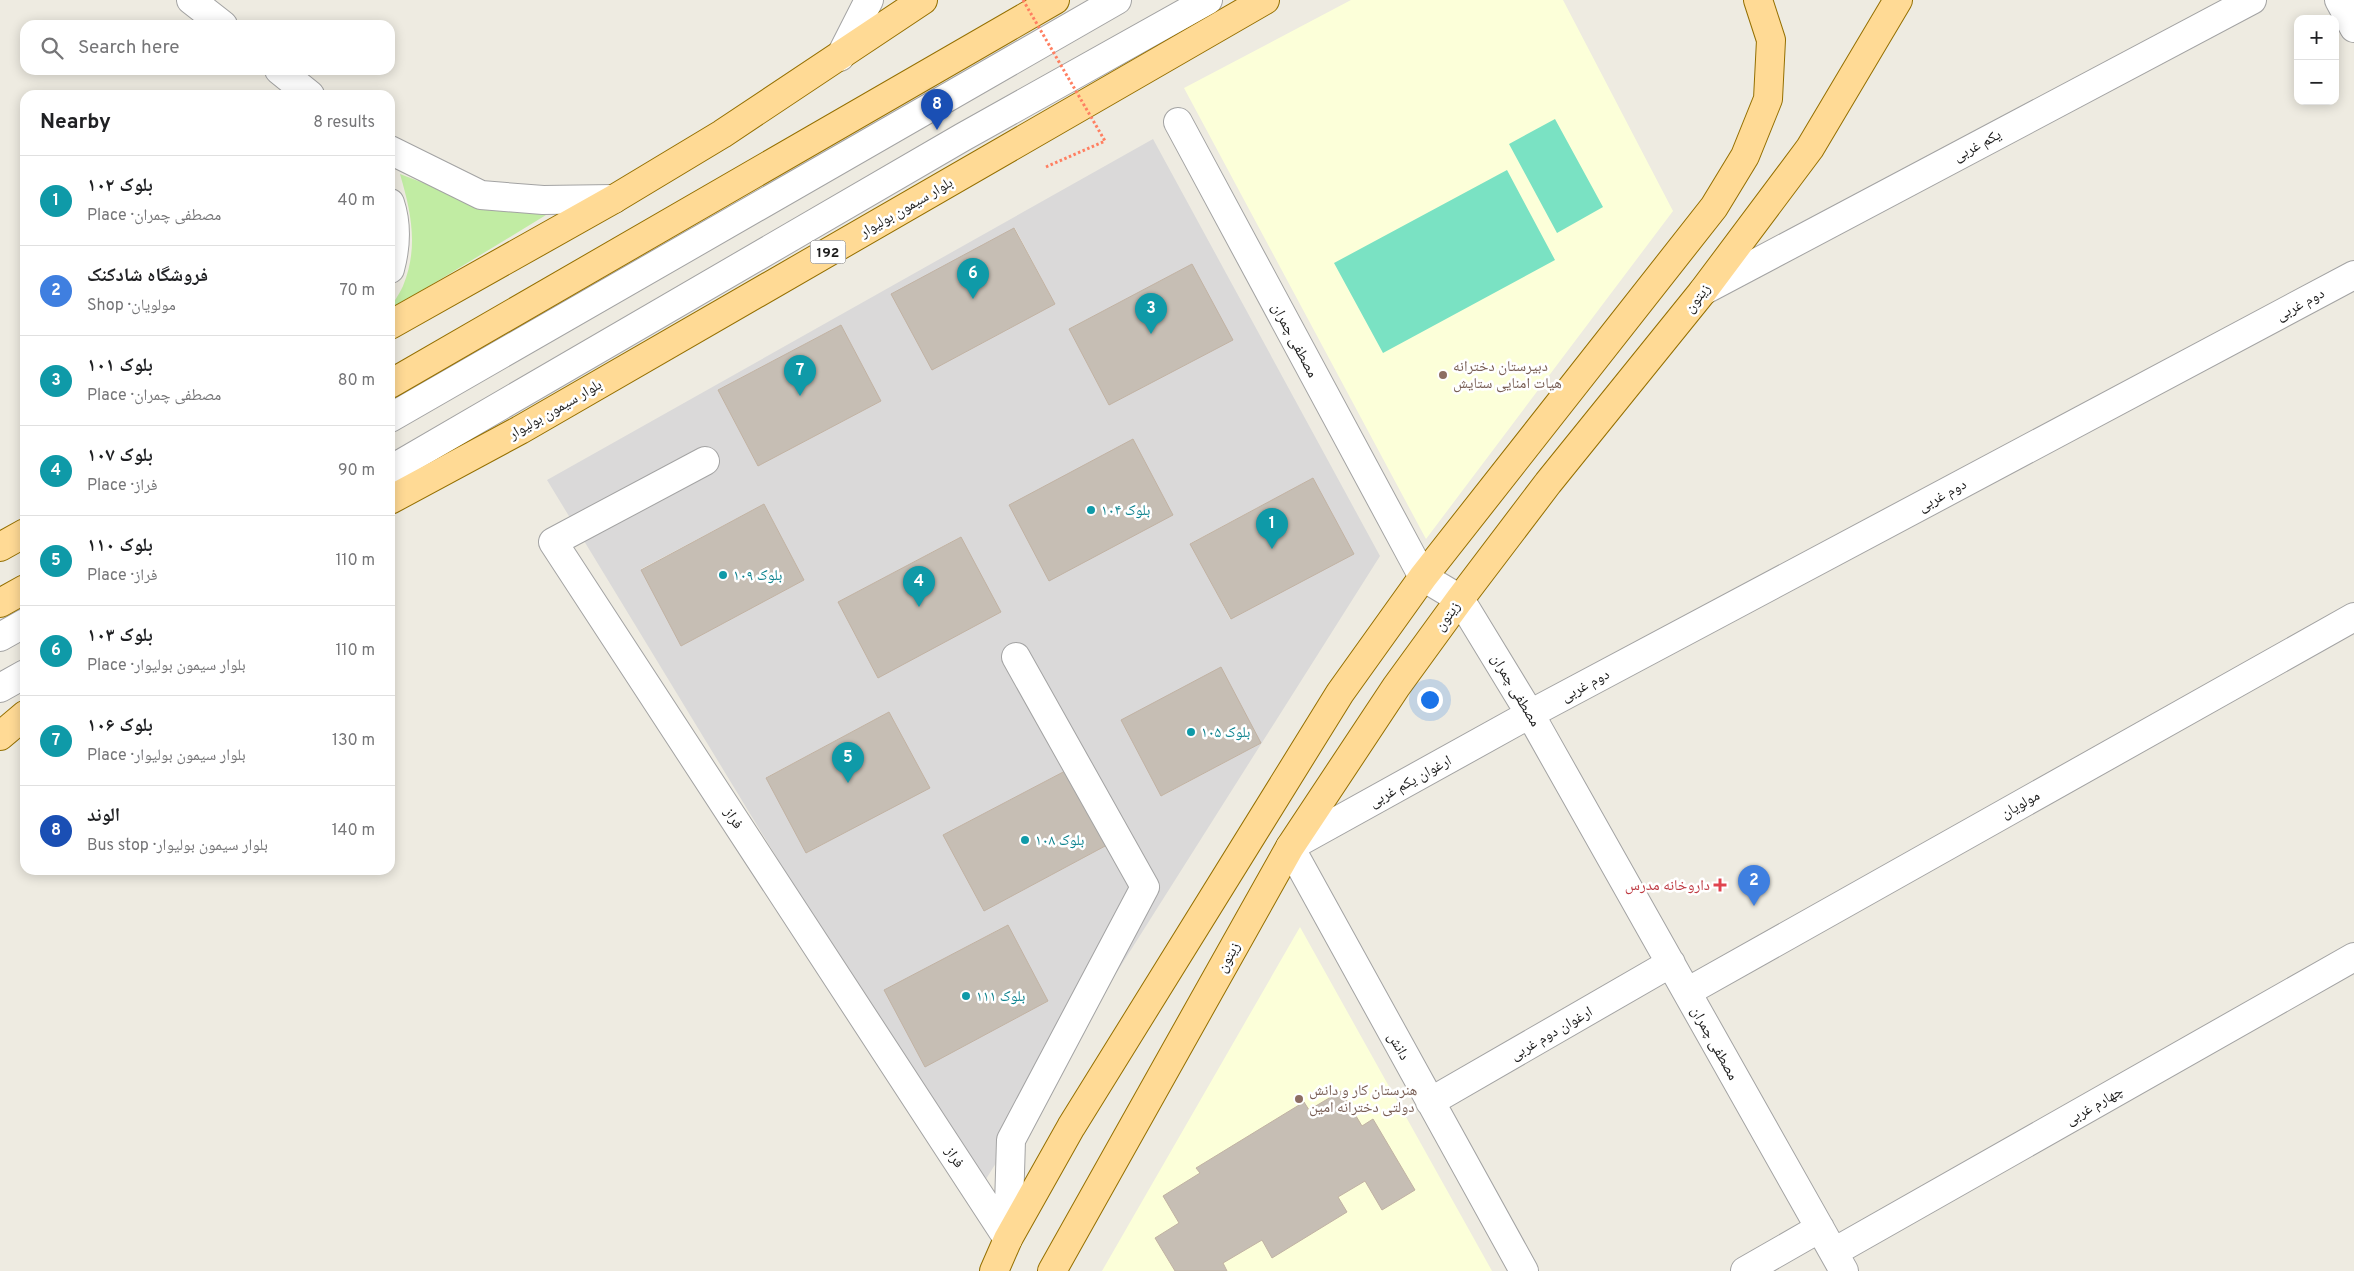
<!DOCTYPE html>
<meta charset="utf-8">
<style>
body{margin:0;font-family:Overpass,"Noto Naskh Arabic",sans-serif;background:#f6f6f6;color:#202124}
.controls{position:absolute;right:15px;top:15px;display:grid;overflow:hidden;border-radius:10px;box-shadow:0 2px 12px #0003}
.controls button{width:45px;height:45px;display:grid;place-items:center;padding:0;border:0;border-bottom:1px solid #e0e0e0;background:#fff;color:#202124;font:25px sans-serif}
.you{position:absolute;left:1429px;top:699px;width:18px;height:18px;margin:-12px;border:4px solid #fff;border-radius:50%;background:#1a73e8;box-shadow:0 0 0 8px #1a73e833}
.badge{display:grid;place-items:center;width:32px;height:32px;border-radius:50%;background:#c81000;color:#fff;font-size:16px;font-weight:700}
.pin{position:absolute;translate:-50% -41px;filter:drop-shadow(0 1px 2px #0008)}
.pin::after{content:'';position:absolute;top:26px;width:18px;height:15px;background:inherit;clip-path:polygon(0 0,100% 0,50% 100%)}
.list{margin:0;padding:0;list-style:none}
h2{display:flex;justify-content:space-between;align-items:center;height:65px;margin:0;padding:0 20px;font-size:21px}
h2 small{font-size:16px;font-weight:400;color:#757577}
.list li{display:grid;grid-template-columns:32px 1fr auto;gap:15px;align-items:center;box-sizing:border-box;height:90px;padding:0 20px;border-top:1px solid #e0e0e0}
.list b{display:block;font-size:19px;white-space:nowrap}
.list p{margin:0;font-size:16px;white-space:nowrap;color:#757577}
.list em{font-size:16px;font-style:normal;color:#757577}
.icon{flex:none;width:28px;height:28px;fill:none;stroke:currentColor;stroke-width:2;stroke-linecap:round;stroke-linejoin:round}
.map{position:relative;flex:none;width:2354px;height:1271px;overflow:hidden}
.search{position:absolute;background:#fff;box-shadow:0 2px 12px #0003;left:20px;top:20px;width:375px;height:55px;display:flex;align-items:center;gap:12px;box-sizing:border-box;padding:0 18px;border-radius:15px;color:#757577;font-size:19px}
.panel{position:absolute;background:#fff;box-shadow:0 2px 12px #0003;left:20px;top:90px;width:375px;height:785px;border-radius:15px}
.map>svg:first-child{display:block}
</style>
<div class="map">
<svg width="2354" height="1271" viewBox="0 0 2354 1271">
<rect width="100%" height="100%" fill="#eeebe1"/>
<!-- residential -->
<path fill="#dad9d9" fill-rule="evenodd" d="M1153 139 1380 556 979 1190 547 480ZM1015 228 1055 304 932 369 892 294ZM1192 264 1232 340 1109 405 1069 329ZM841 325 881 401 758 466 718 390ZM1313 478 1353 554 1230 619 1191 543ZM764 504 804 580 681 646 641 569ZM960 537 1000 612 878 677 838 602ZM889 712 929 787 807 853 767 777ZM1121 720 1261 743 1162 796ZM1067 770 1106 845 983 910 944 835ZM1007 925 1048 1001 925 1066 885 990Z"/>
<!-- education -->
<path fill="#fcffd9" d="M1351 0H1563L1673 211 1426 539 1184 88Z
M1300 927 1492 1271H1102Z"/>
<!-- grass -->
<path fill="#c1eca3" d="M400 174 489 208 546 215 390 310C393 302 399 295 403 286 419 247 411 212 400 174Z"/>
<!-- pitch -->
<path fill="#7ae2c3" d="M1555 119 1603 207 1557 233 1509 144Z
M1507 170 1555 260 1383 353 1334 263Z"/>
<!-- building -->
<path fill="#c6beb4" stroke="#c1b2a3" d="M1014 228 1055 304 932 370 891 294Z
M1192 264 1233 340 1109 405 1069 329Z
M841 325 881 401 758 466 718 390Z
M1133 439 1173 515 1049 581 1009 505Z
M1313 478 1354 554 1231 619 1190 544Z
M764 504 804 580 681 646 641 570Z
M961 537 1001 612 878 678 838 602Z
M1221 667 1261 743 1161 796 1121 720Z
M889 712 930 788 806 853 766 778Z
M1067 770 1107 845 984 911 943 835Z
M1008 925 1048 1001 925 1067 884 990Z
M1341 1091 1362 1126 1373 1119 1415 1190 1382 1210 1365 1181 1338 1197 1347 1212 1272 1258 1262 1240 1223 1263 1227 1271H1175L1155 1238 1179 1223 1163 1196 1200 1173 1196 1168 1304 1102 1309 1110Z"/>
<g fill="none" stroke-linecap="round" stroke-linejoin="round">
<!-- minor casing -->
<g stroke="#a3a3a3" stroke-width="30">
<path id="minor" d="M191 0 223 25
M2339 0 2354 28
M840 57 869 0
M279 70 310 95
M1178 122 1423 577 1460 599 1530 714 1844 1271
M390 150 481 195 543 200 614 199
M390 203C397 224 396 247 390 269
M1703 291 2252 0
M390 418 1117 0
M705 461 553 542 1008 1239
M390 470 963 137 1208 0
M0 637 25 623
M0 688 25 674
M1687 992 2354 617
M1430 1102 1671 963
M1008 1239 1011 1140 1145 887 1016 657
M1834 1252 2354 957
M1524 1271 1290 847 1530 714 2354 275
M1745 1271 1820 1228"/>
</g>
<!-- major casing -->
<g stroke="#946f00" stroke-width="30">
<path id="major" d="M390 325 614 199 722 134 923 0
M390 384 1055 0
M390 500 520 430 1265 0
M0 547 25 533
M0 603 25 589
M0 736 25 715
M994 1271 1008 1239 1071 1127 1340 693 1423 577 1714 207 1745 156 1768 99 1771 40 1758 0
M1052 1271 1290 847 1396 687 1460 599 1548 483 1703 291 1810 148 1898 0"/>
</g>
<!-- path -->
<path stroke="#ff7f61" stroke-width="3" stroke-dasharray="2.5 2.5" stroke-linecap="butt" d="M1046 167 1105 141"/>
<!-- minor -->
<use href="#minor" stroke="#fff" stroke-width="28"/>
<!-- major -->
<use href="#major" stroke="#ffda95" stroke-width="28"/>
<!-- path-bridge -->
<path stroke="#ff7f61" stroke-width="3" stroke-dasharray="2.5 2.5" stroke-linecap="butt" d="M1023 0 1105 141"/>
</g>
<!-- markers -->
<g fill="#8d6e63" stroke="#fff" stroke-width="2">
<circle cx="1443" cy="375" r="5"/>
<circle cx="1299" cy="1099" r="5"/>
</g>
<g fill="#0f9aa8" stroke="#fff" stroke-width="2">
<circle cx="1091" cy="510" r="5"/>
<circle cx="723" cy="575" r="5"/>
<circle cx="1191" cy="732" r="5"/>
<circle cx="1025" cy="840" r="5"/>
<circle cx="966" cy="996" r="5"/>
</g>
<path fill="#e0444e" stroke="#fff" stroke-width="2" d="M1717.5 877.5h5v5h5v5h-5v5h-5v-5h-5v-5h5z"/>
<g text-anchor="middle" stroke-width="5" stroke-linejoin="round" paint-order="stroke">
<!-- shield labels -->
<rect fill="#fff" stroke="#606060" stroke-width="1" x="810.5" y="240.5" width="35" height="23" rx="4"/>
<g font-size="14" font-weight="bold" fill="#1c1c1c">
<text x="828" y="257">192</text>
</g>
<!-- street labels -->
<g font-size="15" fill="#1c1c1c" stroke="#fff">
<text transform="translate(1977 145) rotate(-28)" y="5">یکم غربی</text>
<text transform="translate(906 207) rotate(-30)" y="5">بلوار سیمون بولیوار</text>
<text transform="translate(1697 298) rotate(-52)" y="5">زیتون</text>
<text transform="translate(2300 304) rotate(-28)" y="5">دوم غربی</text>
<text transform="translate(1295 340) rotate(62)" y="5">مصطفی چمران</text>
<text transform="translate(555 409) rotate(-30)" y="5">بلوار سیمون بولیوار</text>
<text transform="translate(1942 495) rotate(-28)" y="5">دوم غربی</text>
<text transform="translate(1447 616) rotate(-54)" y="5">زیتون</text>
<text transform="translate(1585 685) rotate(-28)" y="5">دوم غربی</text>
<text transform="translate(1516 690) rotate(59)" y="5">مصطفی چمران</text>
<text transform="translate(1410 781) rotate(-29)" y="5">ارغوان یکم غربی</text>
<text transform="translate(2020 804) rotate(-29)" y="5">مولویان</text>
<text transform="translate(734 818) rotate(57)" y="5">فراز</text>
<text transform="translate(1228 957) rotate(-61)" y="5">زیتون</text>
<text transform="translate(1551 1033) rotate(-30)" y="5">ارغوان دوم غربی</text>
<text transform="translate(1715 1043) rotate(61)" y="5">مصطفی چمران</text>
<text transform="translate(1399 1046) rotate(61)" y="5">دانش</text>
<text transform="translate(2094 1105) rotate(-30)" y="5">چهارم غربی</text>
<text transform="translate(955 1157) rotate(57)" y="5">فراز</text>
</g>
<!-- education labels -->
<g font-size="15" fill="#785e54" stroke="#fff" text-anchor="start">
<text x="1453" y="371">دبیرستان دخترانه<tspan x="1453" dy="17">هیات امنایی ستایش</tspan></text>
<text x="1309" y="1095">هنرستان کار و دانش<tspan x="1309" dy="17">دولتی دخترانه امین</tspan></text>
</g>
<!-- culture labels -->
<g font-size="15" fill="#0d838f" stroke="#fff" text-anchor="start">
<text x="1101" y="515">بلوک ۱۰۴</text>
<text x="733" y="580">بلوک ۱۰۹</text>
<text x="1201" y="737">بلوک ۱۰۵</text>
<text x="1035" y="845">بلوک ۱۰۸</text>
<text x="976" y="1001">بلوک ۱۱۱</text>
</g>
<!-- health labels -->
<g font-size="15" fill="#be3a42" stroke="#fff" text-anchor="end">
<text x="1710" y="890">داروخانه مدرس</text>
</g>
</g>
</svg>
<div class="controls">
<button>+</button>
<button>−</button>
</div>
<div class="you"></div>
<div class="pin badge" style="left:1272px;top:549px;background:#0f9aa8">1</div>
<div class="pin badge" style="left:1754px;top:906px;background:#3f7fe0">2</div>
<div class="pin badge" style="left:1151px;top:334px;background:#0f9aa8">3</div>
<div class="pin badge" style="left:919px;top:607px;background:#0f9aa8">4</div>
<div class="pin badge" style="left:848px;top:783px;background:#0f9aa8">5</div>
<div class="pin badge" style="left:973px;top:299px;background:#0f9aa8">6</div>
<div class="pin badge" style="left:800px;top:396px;background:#0f9aa8">7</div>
<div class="pin badge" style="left:937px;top:130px;background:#1a4fb4">8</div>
<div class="search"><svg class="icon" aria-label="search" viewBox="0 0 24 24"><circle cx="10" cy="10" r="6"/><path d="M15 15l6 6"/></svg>Search here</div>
<section class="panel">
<h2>Nearby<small>8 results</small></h2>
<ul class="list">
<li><span class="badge" style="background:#0f9aa8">1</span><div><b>بلوک ۱۰۲</b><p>Place · مصطفی چمران</p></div><em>40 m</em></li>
<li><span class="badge" style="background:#3f7fe0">2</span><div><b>فروشگاه شادکنک</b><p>Shop · مولویان</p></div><em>70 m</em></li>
<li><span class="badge" style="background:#0f9aa8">3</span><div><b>بلوک ۱۰۱</b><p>Place · مصطفی چمران</p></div><em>80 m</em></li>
<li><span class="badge" style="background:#0f9aa8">4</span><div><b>بلوک ۱۰۷</b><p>Place · فراز</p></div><em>90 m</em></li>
<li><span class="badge" style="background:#0f9aa8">5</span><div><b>بلوک ۱۱۰</b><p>Place · فراز</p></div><em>110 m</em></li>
<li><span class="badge" style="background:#0f9aa8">6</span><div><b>بلوک ۱۰۳</b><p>Place · بلوار سیمون بولیوار</p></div><em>110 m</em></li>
<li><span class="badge" style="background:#0f9aa8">7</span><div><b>بلوک ۱۰۶</b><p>Place · بلوار سیمون بولیوار</p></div><em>130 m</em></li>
<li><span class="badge" style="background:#1a4fb4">8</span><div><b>الوند</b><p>Bus stop · بلوار سیمون بولیوار</p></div><em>140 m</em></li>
</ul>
</section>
</div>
